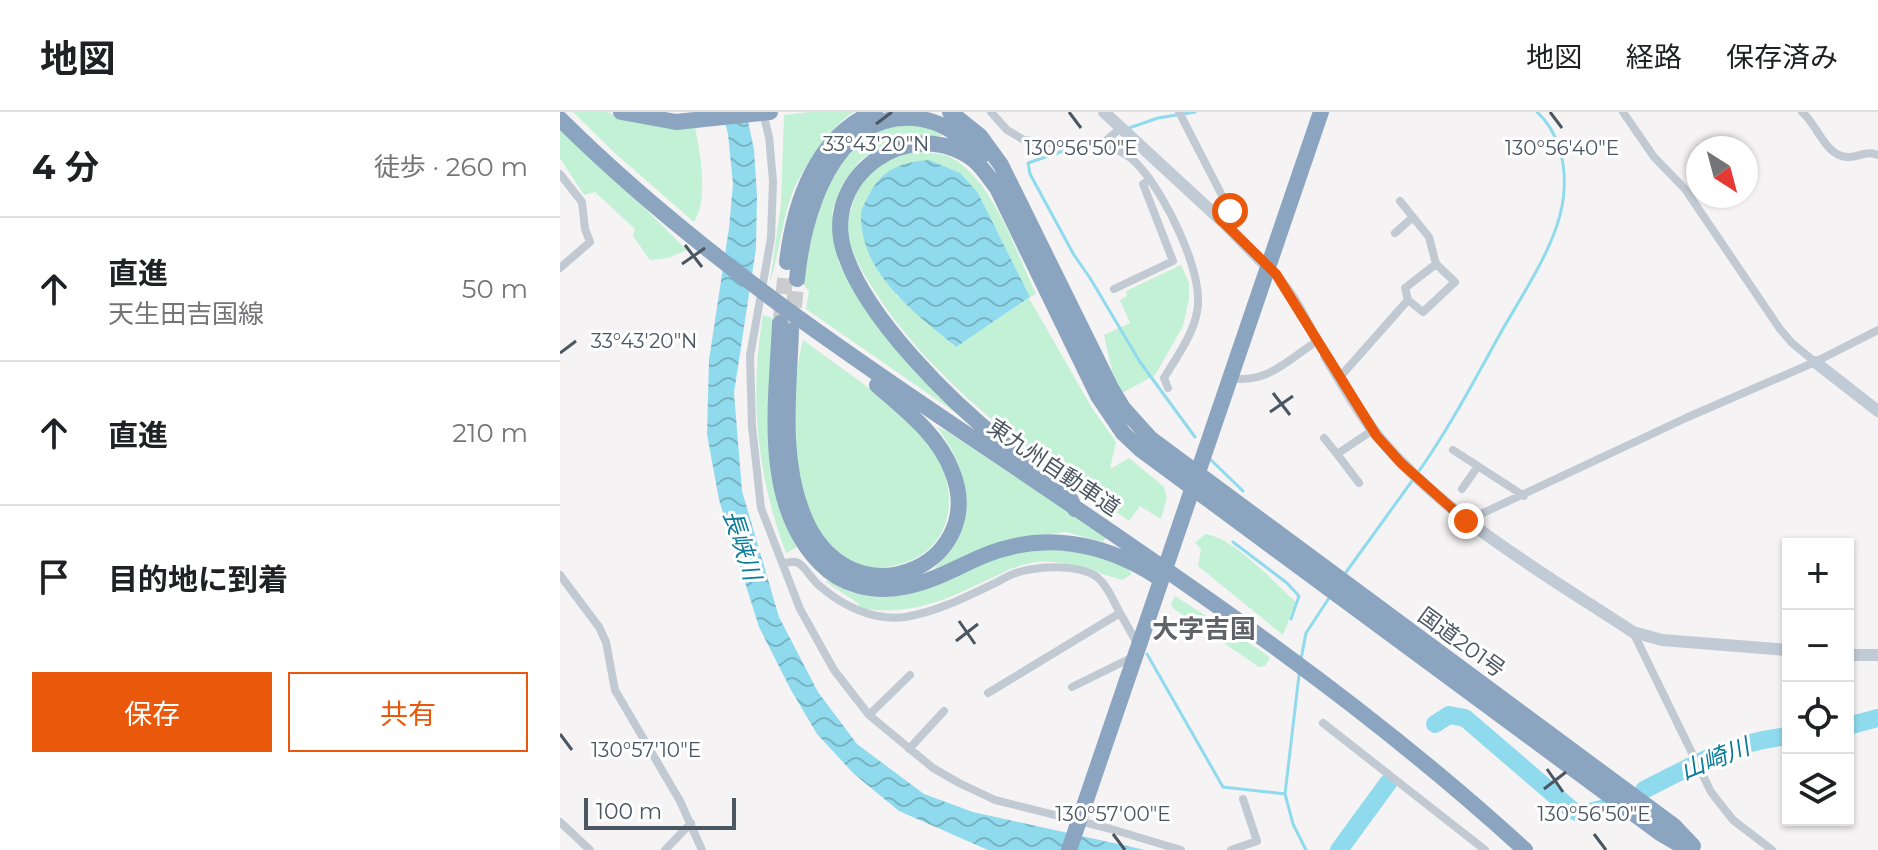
<!DOCTYPE html>
<html lang="ja">
<meta charset="utf-8">
<style>
body{margin:0;font-family:Montserrat,"Noto Sans JP",sans-serif;background:#f2f2f2;color:#202124}
.controls{position:absolute;right:24px;bottom:24px;display:grid;overflow:hidden;border-radius:0px;box-shadow:0 2px 6px #0004}
.controls button{width:72px;height:72px;display:grid;place-items:center;padding:0;border:0;border-bottom:2px solid #e0e0e0;background:#fff;color:#202124;font:40px sans-serif}
.compass{position:absolute;left:1126px;top:24px;width:72px;height:72px;border-radius:50%;background:#fff;box-shadow:0 2px 6px #0004;rotate:144deg}
.scale{position:absolute;left:24px;bottom:20px;width:152px;box-sizing:border-box;padding-left:8px;border:4px solid #4a5661;border-top:0;font-size:22px;line-height:28px;white-space:nowrap;color:#4a5661;-webkit-text-stroke:6px #fff;paint-order:stroke}
.stop{position:absolute;width:24px;height:24px;margin:-18px;border:6px solid #ea580c;border-radius:50%;background:#fff}
.stop.end{background:#ea580c;border-color:#fff;box-shadow:0 2px 8px #0008}
.list{margin:0;padding:0;list-style:none}
h2{display:flex;justify-content:space-between;align-items:center;height:104px;margin:0;padding:0 32px;font-size:34px}
h2 small{font-size:26px;font-weight:400;color:#757577}
.list li{display:grid;grid-template-columns:52px 1fr auto;gap:24px;align-items:center;box-sizing:border-box;height:144px;padding:0 32px;border-top:2px solid #e0e0e0}
.list b{display:block;font-size:30px;white-space:nowrap}
.list p{margin:0;font-size:26px;white-space:nowrap;color:#757577}
.list em{font-size:26px;font-style:normal;color:#757577}
.actions{display:flex;gap:16px;padding:24px 32px}
.actions a{flex:1;padding:18px 0;border:2px solid #ea580c;border-radius:0px;text-align:center;font-size:28px;color:#ea580c}
.actions .main{background:#ea580c;color:#fff}
.icon{flex:none;width:44px;height:44px;fill:none;stroke:currentColor;stroke-width:2;stroke-linecap:round;stroke-linejoin:round}
.map{position:relative;flex:none;width:1318px;height:738px;overflow:hidden}
header{display:flex;align-items:center;gap:48px;box-sizing:border-box;height:112px;padding:0 40px;background:#fff;border-bottom:2px solid #e0e0e0}
header strong{font-size:38px}
nav{display:flex;gap:44px;margin-inline-start:auto;font-size:28px}
main{display:flex}
aside{flex:1;background:#fff}
.map>svg:first-child{display:block}
</style>
<header>
<strong>地図</strong>
<nav><a>地図</a><a>経路</a><a>保存済み</a></nav>
</header>
<main>
<aside>
<h2>4 分<small>徒歩 · 260 m</small></h2>
<ul class="list">
<li><svg class="icon" aria-label="ahead" viewBox="0 0 24 24"><path d="M12 20V5M6 11l6-6 6 6"/></svg><div><b>直進</b><p>天生田吉国線</p></div><em>50 m</em></li>
<li><svg class="icon" aria-label="ahead" viewBox="0 0 24 24"><path d="M12 20V5M6 11l6-6 6 6"/></svg><div><b>直進</b></div><em>210 m</em></li>
<li><svg class="icon" aria-label="arrive" viewBox="0 0 24 24"><path d="M6 21V4h12l-3 4 3 4H6"/></svg><div><b>目的地に到着</b></div></li>
</ul>
<div class="actions"><a class="main">保存</a><a>共有</a></div>
</aside>
<div class="map">
<svg width="1318" height="738" viewBox="0 0 1318 738">
<defs>
<pattern id="water-waves" width="16" height="10" patternUnits="userSpaceOnUse" patternTransform="scale(2)"><rect width="16" height="10" fill="#90daee"/><path d="M0 5q4-4 8 0t8 0" fill="none" stroke="#78b4c4"/></pattern>
</defs>
<rect width="100%" height="100%" fill="#f5f3f3"/>
<!-- green -->
<path fill="#c3f1d5" d="M13 0H47L71 9 135 15C140 41 149 86 134 110L57 43Z
M250 0H294C271 13 239 60 231 85 221 113 219 143 210 170L221 92 224 3Z
M354 12 378 18 382 24 337 27 300 48 282 73 272 99 279 152 298 182 399 303 246 197 249 179 242 171 250 120 268 73 287 44 321 17Z
M0 13 127 138 108 146 90 148 73 124 75 117 35 80 24 83 0 46Z
M356 39C367 41 383 41 392 46 434 70 456 140 476 182L470 185 418 81 336 183 395 235 469 186 532 296 556 330 550 357 569 346 604 375 607 386 601 407 580 394 569 409C476 343 376 276 314 178 303 161 289 138 287 117 286 110 290 101 292 94 302 57 322 48 356 39Z
M621 153 629 171V187L623 214 595 263 562 281 552 259 544 223 570 211 560 188 567 184 566 179Z
M203 203 213 206 210 269 223 406 237 435 226 441C197 364 189 284 203 203Z
M243 228C280 256 351 301 374 338 400 380 394 437 341 452 329 455 316 458 304 455 224 435 227 291 243 228Z
M377 315 388 320 546 425 543 430 506 420 449 427 374 457C382 446 395 434 400 421 414 385 400 345 377 315Z
M645 422C675 426 713 470 736 490L723 523 638 454 641 437 635 431Z
M503 435C519 440 565 448 572 462L562 468C534 460 500 445 471 451 456 453 439 463 425 469 381 490 349 504 300 496L299 492 266 470 268 468C332 515 403 447 466 436 477 434 491 435 503 435Z
M615 484 703 540 710 546 705 554 699 555 614 497 611 493Z"/>
<!-- water -->
<path fill="url(#water-waves)" d="M162 0H186L194 37 197 84 196 136 174 281 182 379 219 505 258 580 297 632 364 682 413 700 585 738H428L339 699 294 662 257 622 231 578 199 515 159 388 147 322 149 248 169 116 173 72 168 22Z
M369 48 400 61 418 81 470 185 396 235C355 201 302 163 301 105 300 98 306 89 309 83 322 57 342 50 369 48Z"/>
<g fill="none" stroke-linecap="round" stroke-linejoin="round">
<!-- stream -->
<path stroke="#90daee" stroke-width="3" d="M569 16 598 6 635 0
M509 37 468 51 470 62 514 143 530 166 580 250 635 325
M651 348 683 379
M859 359C889 316 914 269 940 222 963 181 1002 126 1004 78 1006 50 998 19 977 0
M673 430 727 471 739 484 731 507
M784 463 852 369
M587 542 663 675 725 682
M741 547 746 521 769 486
M739 563 725 682 733 712 746 738"/>
<!-- river -->
<path stroke="#90daee" stroke-width="18" d="M875 612 889 603 905 606 1012 698 1022 702 1045 696
M1288 614 1318 606
M1084 678C1136 652 1168 631 1228 624
M779 738 828 671"/>
<!-- highway-tunnel -->
<path stroke="#caccce" stroke-width="16" stroke-dasharray="16 8" stroke-linecap="butt" d="M221 206 226 159
M231 219 237 167"/>
<!-- street -->
<path stroke="#c1cad2" stroke-width="8" d="M431 0 447 18 464 28 523 35 543 31 562 15
M619 0 670 99 664 111
M1063 0 1094 45 1125 77 1220 217 1232 231 1255 250
M1242 0C1257 12 1265 44 1287 45 1300 46 1302 38 1318 43
M203 1 209 25 213 69 211 126 190 244 192 314 201 396 240 497 274 558 309 603 373 656 399 671 435 688 551 717 621 738
M543 31C556 37 570 43 579 54 605 82 645 162 637 200 633 223 616 246 604 266L608 276
M0 62 22 90 25 117 30 130 0 156
M840 89 869 125 876 152
M835 121 853 105
M708 156C735 176 750 216 766 244
M554 177 613 149 583 72 589 68
M670 266C707 272 727 249 757 229
M779 266 848 188 863 200 895 170 876 152 845 176 848 188
M764 326 777 342
M893 338 964 384
M799 371 777 342 813 318
M902 377 918 354
M906 409 1128 305 1255 250 1318 218
M223 452C230 450 235 448 241 453 248 459 253 469 261 475 284 495 315 509 345 505 376 500 404 486 431 473 440 469 450 462 459 460 481 454 518 452 537 465 548 474 553 489 560 501
M0 463 39 515 46 530 55 578 120 689 142 738
M1073 520 1151 680 1173 708 1212 738
M512 575 575 544
M428 581 560 501 578 533
M309 603 350 563
M763 611 925 738
M349 637 384 599
M0 710 30 738
M105 738 131 711
M671 738 697 729 683 687"/>
<!-- secondary -->
<path stroke="#c1cbd6" stroke-width="12" d="M544 0 664 111 708 156
M766 244C783 271 799 302 820 327 889 408 985 462 1073 520L1102 528 1228 538
M1255 250 1318 299
M1288 543H1318"/>
<!-- highway -->
<path stroke="#8ba5c1" stroke-width="16" d="M61 0 116 10 210 0
M390 0 420 24 441 53 551 276 563 296 591 327 1114 714 1133 734
M0 7C132 138 285 241 439 344 621 467 803 589 965 738
M227 150C234 91 256 24 315 0
M237 167C243 103 272 0 355 6 384 9 404 24 420 47
M220 211C217 289 200 389 260 451 282 474 313 481 344 475 372 470 397 455 423 444 482 419 543 430 596 464
M231 219C229 278 220 343 242 400 286 517 431 455 392 359 378 322 345 298 317 273
M515 397C512 390 508 381 503 375 491 359 461 345 444 332 390 289 307 207 285 142 258 65 350 0 414 48 423 56 430 67 437 76L538 284 563 321 580 337 1100 721 1129 738
M509 738 761 0"/>
</g>
<g fill="none" stroke-linecap="round" stroke-linejoin="round">
<!-- route -->
<path stroke="#ea580c" stroke-width="10" d="M670 99 664 111 716 162 816 323 841 351 906 409"/>
</g>
<!-- ticks -->
<path fill="none" stroke="#4a5661" stroke-width="3" d="M509 0 521 16M990 0 1002 16M316 12 332 0M125 133 142 155M122 152 145 136M0 241 16 229M713 281 730 303M710 300 733 284M399 509 415 532M396 529 418 512M0 622 12 638M987 657 1003 680M984 677 1006 660M553 722 565 738M1034 722 1046 738"/>
<g text-anchor="middle" stroke-width="6" stroke-linejoin="round" paint-order="stroke">
<!-- street labels -->
<g font-size="22" fill="#4a5661" stroke="#fff">
<text transform="translate(494 355) rotate(34)" y="8">東九州自動車道</text>
<text transform="translate(902 530) rotate(36)" y="8">国道201号</text>
</g>
<!-- water labels -->
<g font-size="24" font-style="italic" fill="#0c7c9b" stroke="#fff">
<text transform="translate(182 433) rotate(72)" y="8">長峡川</text>
<text transform="translate(1155 647) rotate(-22)" y="8">山崎川</text>
</g>
<!-- quarter labels -->
<g font-size="26" font-weight="bold" fill="#5f6368" stroke="#fff">
<text x="644" y="526">大字吉国</text>
</g>
</g>
<g font-size="20" text-anchor="middle" fill="#4a5661" stroke="#fff" stroke-width="6" stroke-linejoin="round" paint-order="stroke">
<text x="316" y="39">33°43'20"N</text>
<text x="521" y="43">130°56'50"E</text>
<text x="1002" y="43">130°56'40"E</text>
<text x="84" y="236">33°43'20"N</text>
<text x="86" y="645">130°57'10"E</text>
<text x="553" y="709">130°57'00"E</text>
<text x="1034" y="709">130°56'50"E</text>
</g>
</svg>
<div class="controls">
<button>+</button>
<button>−</button>
<button><svg class="icon" aria-label="locate" viewBox="0 0 24 24"><circle cx="12" cy="12" r="6"/><path d="M12 2v4M12 18v4M2 12h4M18 12h4"/></svg></button>
<button><svg class="icon" aria-label="layers" viewBox="0 0 24 24"><path d="M12 4l9 5-9 5-9-5zM3 14l9 5 9-5"/></svg></button>
</div>
<svg class="compass" viewBox="-18 -18 36 36"><path d="M0-13l5 13h-10z" fill="#e53935"/><path d="M0 13l5-13h-10z" fill="#757577"/></svg>
<div class="scale">100 m</div>
<div class="stop" style="left:670px;top:99px"></div>
<div class="stop end" style="left:906px;top:409px"></div>
</div>
</main>
